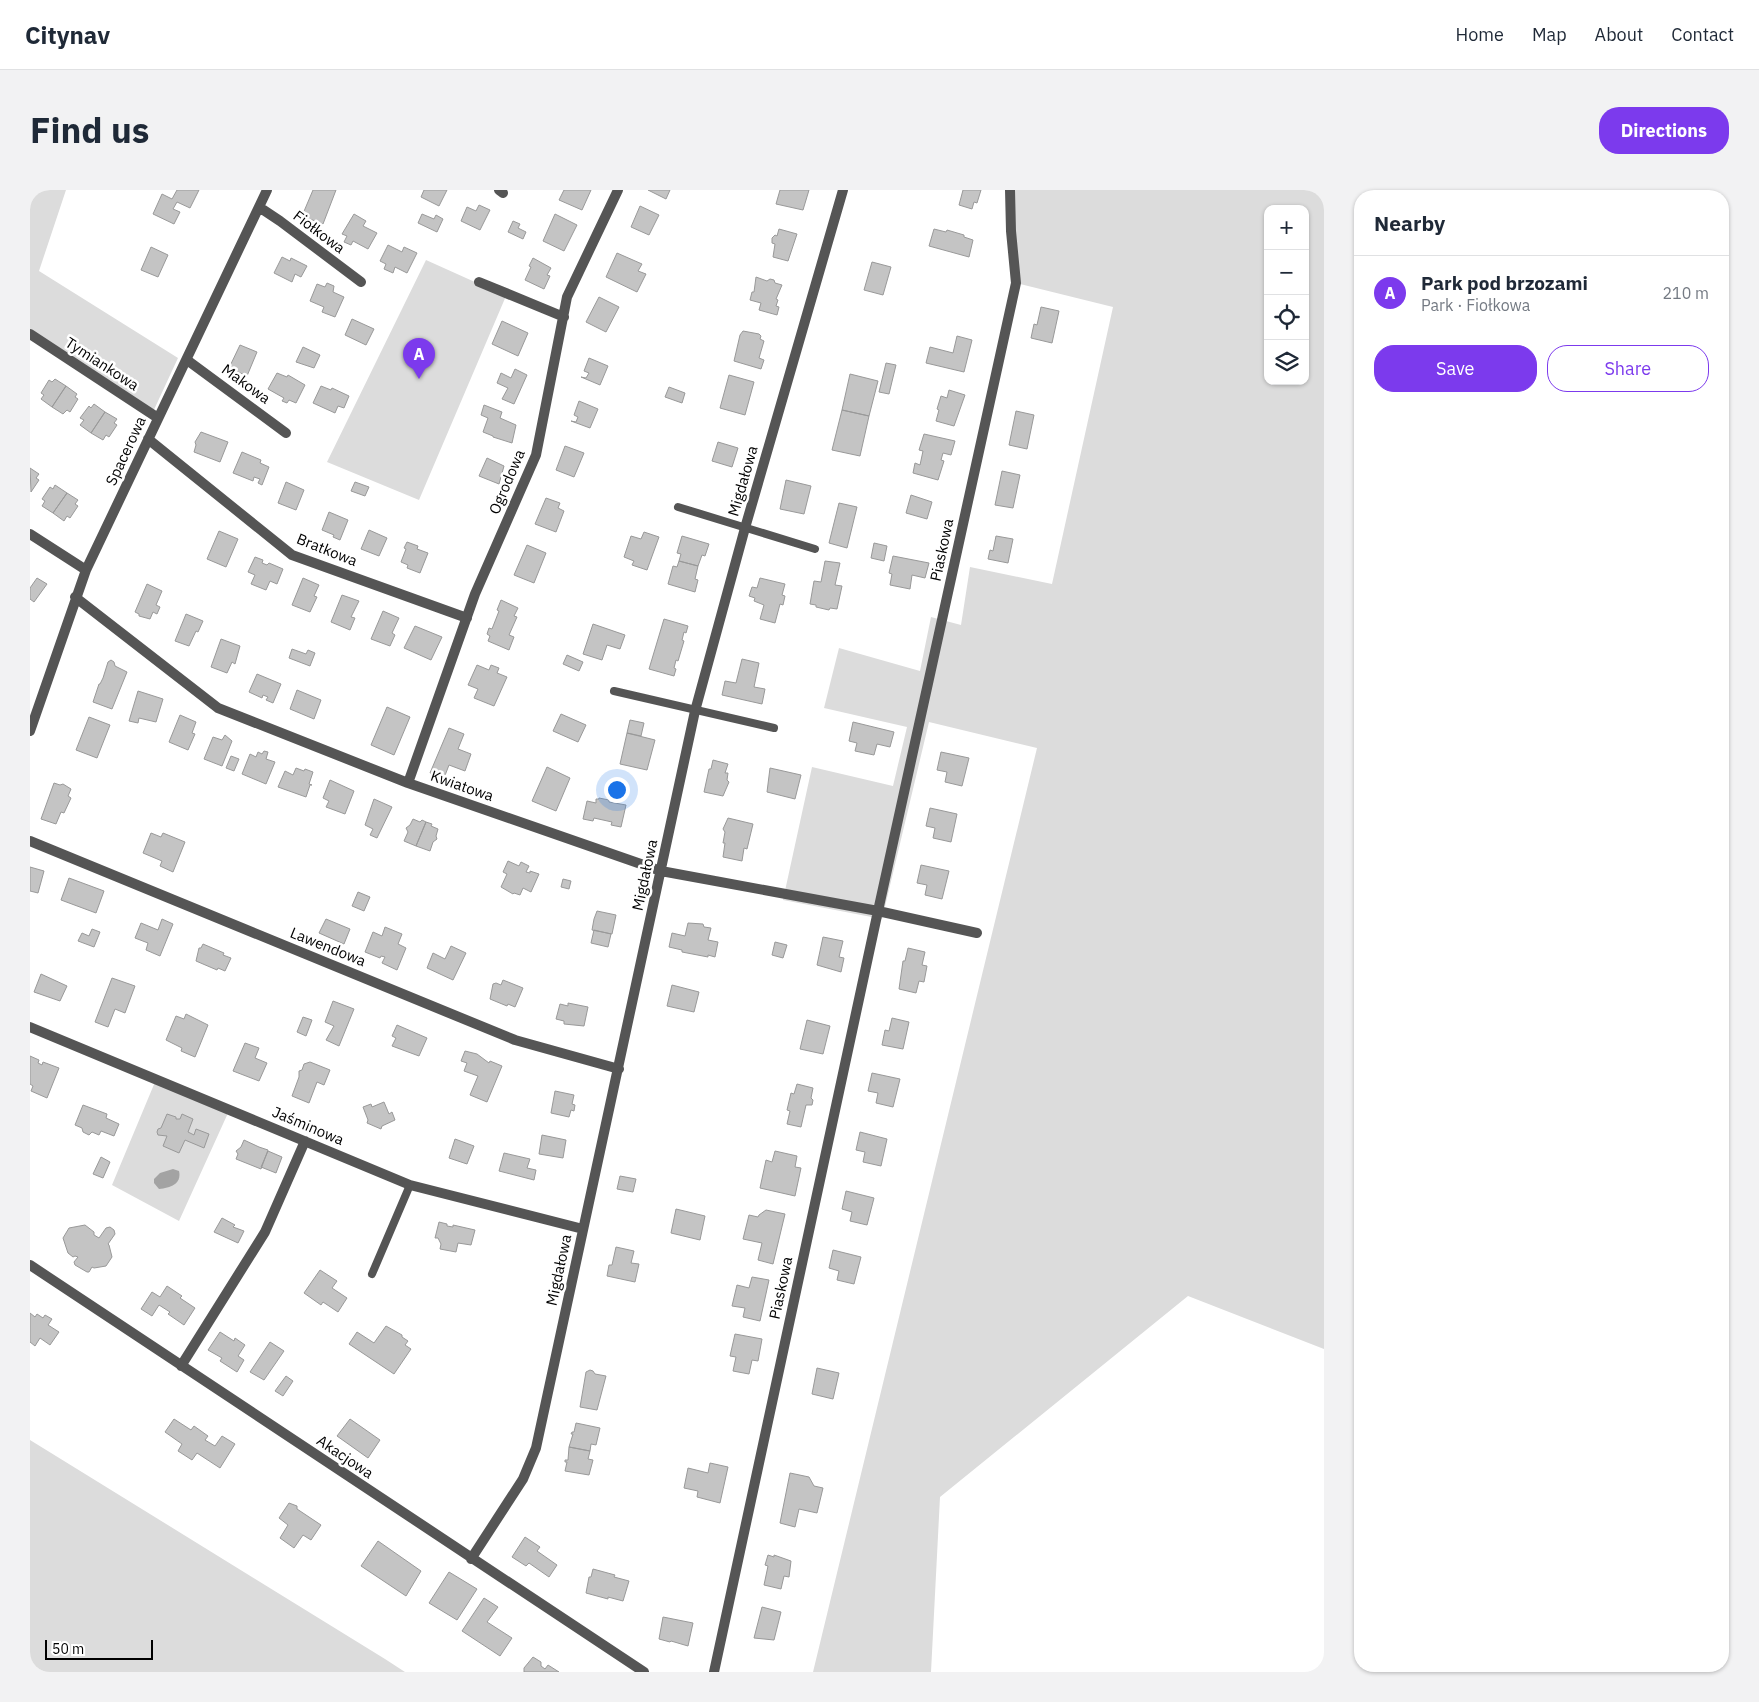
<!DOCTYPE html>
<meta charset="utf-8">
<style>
body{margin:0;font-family:"IBM Plex Sans",sans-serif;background:#f2f2f3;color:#1f2937}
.controls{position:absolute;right:15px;top:15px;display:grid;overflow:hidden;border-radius:10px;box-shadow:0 1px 4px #0004}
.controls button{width:45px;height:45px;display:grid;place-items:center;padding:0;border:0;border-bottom:1px solid #e0e1e3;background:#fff;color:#1f2937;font:25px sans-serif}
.scale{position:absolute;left:15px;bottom:12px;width:108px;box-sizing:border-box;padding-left:5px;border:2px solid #000;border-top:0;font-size:14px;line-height:18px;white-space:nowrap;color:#000;-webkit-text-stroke:4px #fff;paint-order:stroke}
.you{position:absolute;left:586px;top:599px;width:18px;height:18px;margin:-12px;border:4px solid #fff;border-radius:50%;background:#1a73e8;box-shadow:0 0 0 8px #1a73e833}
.badge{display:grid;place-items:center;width:32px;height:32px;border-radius:50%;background:#7c3aed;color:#fff;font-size:16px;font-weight:700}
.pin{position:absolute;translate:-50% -41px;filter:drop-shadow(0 1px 2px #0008)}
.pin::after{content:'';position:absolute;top:26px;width:18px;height:15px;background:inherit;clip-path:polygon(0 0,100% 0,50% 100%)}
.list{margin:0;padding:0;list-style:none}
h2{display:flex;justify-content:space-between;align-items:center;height:65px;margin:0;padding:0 20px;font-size:21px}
h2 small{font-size:16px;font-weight:400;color:#747a83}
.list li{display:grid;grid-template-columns:32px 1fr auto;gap:15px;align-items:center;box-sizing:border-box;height:75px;padding:0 20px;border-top:1px solid #e0e1e3}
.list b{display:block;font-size:19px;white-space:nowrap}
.list p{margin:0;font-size:16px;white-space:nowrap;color:#747a83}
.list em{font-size:16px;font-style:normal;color:#747a83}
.actions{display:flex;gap:10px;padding:15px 20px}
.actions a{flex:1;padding:11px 0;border:1px solid #7c3aed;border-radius:20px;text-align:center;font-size:18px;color:#7c3aed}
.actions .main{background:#7c3aed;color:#fff}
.icon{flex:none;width:28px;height:28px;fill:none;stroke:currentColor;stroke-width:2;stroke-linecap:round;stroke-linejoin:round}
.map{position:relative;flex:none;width:1294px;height:1482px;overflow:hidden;border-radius:20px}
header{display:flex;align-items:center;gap:30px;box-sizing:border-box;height:70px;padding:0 25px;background:#fff;border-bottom:1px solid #e0e1e3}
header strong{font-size:24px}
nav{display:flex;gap:28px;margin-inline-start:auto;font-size:18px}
.intro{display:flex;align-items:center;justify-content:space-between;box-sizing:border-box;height:120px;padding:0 30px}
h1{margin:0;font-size:35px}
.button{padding:12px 22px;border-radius:20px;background:#7c3aed;color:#fff;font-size:18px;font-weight:700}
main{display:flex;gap:30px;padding:0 30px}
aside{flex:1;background:#fff;border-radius:20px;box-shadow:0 1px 4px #0004}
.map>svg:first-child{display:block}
</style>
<header>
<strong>Citynav</strong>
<nav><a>Home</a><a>Map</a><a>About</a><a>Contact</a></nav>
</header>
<div class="intro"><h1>Find us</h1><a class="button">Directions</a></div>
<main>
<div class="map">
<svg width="1294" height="1482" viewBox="0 0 1294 1482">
<rect width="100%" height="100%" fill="#fff"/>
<!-- green -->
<path fill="#dcdcdc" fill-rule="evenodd" d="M0 0H36L9 81 148 168 122 224 0 144Z
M980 0H1294V1159L1158 1106 910 1307 901 1482H783L1007 558 899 532 852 729 753 710 782 577 863 596 877 537 794 518 809 458 890 481 901 427 931 435 940 377 1022 394 1083 117 986 93ZM1238 19H1275V191H1238Z
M396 70 476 106 389 310 297 272Z
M125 892 198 923 149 1031 82 995Z
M0 1250 355 1469 375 1482H0Z"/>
<!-- water -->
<path fill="#a3a3a3" d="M143 979 149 981C152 994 140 998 129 999L124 993V989L130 983Z"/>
<!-- building -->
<path fill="#c4c4c4" stroke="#999" d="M147 0H169L160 18 147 12 143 19 150 22 144 34 123 24 132 4 142 9Z
M283 0H306L293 34 272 26Z
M394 0H417L409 16 391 7Z
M534 0H561L552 20 529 10Z
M618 0H640L636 9Z
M750 0H779L773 20 746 14Z
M933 0H951L947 13 944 12 942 19 929 15Z
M449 15 460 20 450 40 431 31 437 17 446 21Z
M610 16 629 25 619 45 601 37Z
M324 24 336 31 333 36 347 43 338 59 323 51 321 55 314 52 317 46 312 44Z
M392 24 404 29 406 25 413 29 407 42 388 33Z
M525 24 547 35 534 61 513 51Z
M483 31 490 34 488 38 496 42 493 49 478 42Z
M749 39 767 44 758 71 743 67 745 54 742 53V48L745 45 747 46Z
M904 39 916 42 917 40 934 45V47L943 50 939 67 899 56Z
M358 55 372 62 374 57 387 63 377 83 365 77 363 83 354 79 356 74 350 71Z
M121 57 138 65 128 87 111 80Z
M587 63 612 74 608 81 616 84 607 102 576 87Z
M252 67 260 71 261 68 277 76 271 87 265 84 262 92 244 83Z
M503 68 521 78 517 85 520 86 514 99 495 90 501 77 499 76Z
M842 72 861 77 853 105 834 100Z
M726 87 737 91 740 89 744 90 745 93 752 95 746 109 748 110 746 116 749 117 747 125 729 120 731 113 720 110 722 102H724Z
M297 93 304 96 303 102 314 107 305 127 292 122 294 117 280 111 287 94 295 97Z
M569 107 589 117 576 142 556 132Z
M1011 117 1029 121 1022 153 1001 148 1004 134 1007 135Z
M322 129 344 139 336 155 315 145Z
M472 131 498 143 488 166 462 154Z
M713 141 729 144 731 146 730 149 734 151 729 168 734 170 731 179 704 171 710 145Z
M927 146 942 150 934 182 896 173 900 157 923 163Z
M210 155 227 162 217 186 199 178Z
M273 157 290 165 284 178 266 172Z
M559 168 578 176 570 195 551 187 556 188 559 183 554 181Z
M856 173 866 175 859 204 849 202Z
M485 179 497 185 484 214 472 209 478 198 467 193 471 183 481 188Z
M247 183 257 187 258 185 275 195 266 213 259 210 257 213 252 211 254 208 238 199Z
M820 184 848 191 839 226 812 220Z
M699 185 724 192 715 225 690 218Z
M25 189 36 196 22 217 11 209 14 205 11 203 19 190 22 192Z
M36 196 47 204 45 207 48 209 40 222 37 220 33 224 22 217Z
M291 196 301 200 302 198 319 206 314 218 308 216 305 223 283 213Z
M639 197 655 203 652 213 635 207Z
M919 200 935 205 924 236 906 231 909 220 907 219 911 206 917 208Z
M549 211 568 219 560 238 541 231 546 232 548 227 544 225Z
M64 214 75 222 61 243 50 235 54 230 50 228 59 216 61 218Z
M454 215 472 222 470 228 486 235 482 253 463 247V246L453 242 458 228 451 225Z
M812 220 839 226 830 266 802 260Z
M986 221 1004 225 997 259 979 255Z
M75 222 87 229 84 233 87 235 79 247 76 245 73 250 61 243Z
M171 242 198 252 190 272 164 262 166 255 165 252Z
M894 244 925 251 921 265 913 263 911 270 914 271 908 290 883 283 885 273 890 275 893 261 889 260Z
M688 252 708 258 702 277 682 271Z
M535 256 554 263 544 287 526 280Z
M212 262 231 270 230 273 239 277 232 295 228 293 230 289 224 287 223 291 203 283Z
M457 268 474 276 469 294 449 286Z
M0 278 9 284 6 288 9 290 1 302Z
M972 281 990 285 983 318 965 315Z
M756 290 781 296 774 324 750 319Z
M256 292 274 300 266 320 248 313Z
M325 292 339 297 335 306 321 301Z
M25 295 37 303 23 323 12 316 15 311 12 309 20 297 23 299Z
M37 303 48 310 45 314 48 316 40 328 37 326 34 331 23 323Z
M881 305 902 312 897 329 876 323Z
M516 308 530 313 528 318 534 321 526 342 505 334Z
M809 313 827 317 817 358 799 353Z
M299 322 318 330 310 350 303 347 304 345 292 340Z
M339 340 357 348 349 366 331 359Z
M189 341 208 349 196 377 177 369Z
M614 342 629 347 617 380 602 375 604 371 594 367 601 346 611 349Z
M652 346 679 354 675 366 672 365 668 376 649 371 651 364 647 363Z
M966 346 983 349 978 373 958 369 960 360 963 361Z
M377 352 388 356 387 359 398 363 390 383 377 378 378 375 371 372 376 359 374 358Z
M844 353 857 356 854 371 841 368Z
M497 355 516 363 504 393 484 385Z
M863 366 899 373 895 388 882 385 880 399 860 395 862 384 859 383Z
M225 367 233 370 232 373 237 375 239 373 253 379 247 394 240 391 236 400 221 394 225 385 218 382Z
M649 371 668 376 665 389 668 390 665 402 638 394 643 376 647 377Z
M795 371 810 373 805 395 812 396 807 419 800 418 799 420 786 417V415L780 414 784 391 791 392Z
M7 388 17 394 4 412 0 409V398Z
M273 388 289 395 284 406 287 407 280 422 262 415Z
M730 388 755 394 752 405 755 406 753 415 750 414 745 433 730 429 734 415 724 411 725 408 719 406 722 397 727 398Z
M117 394 132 401 126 415 130 417 127 424 123 422 120 429 109 426V424L105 422Z
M312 405 329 411 321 427 325 428 320 440 301 432Z
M471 410 488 418 484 426 487 427 479 445 484 447 479 460 458 451 460 446 457 444 459 438 462 439 469 421 467 420Z
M353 421 369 428 362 443 365 445 360 456 341 449Z
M156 424 173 431 168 442 166 441 159 456 145 451Z
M634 429 658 436 656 443 654 442 652 450 654 451 648 471 646 470 644 478 646 479 644 486 619 479Z
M563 434 595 445 590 459 577 455 572 470 553 464Z
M385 436 412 447 401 470 374 458Z
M191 449 210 456 205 474 202 472 197 483 181 477Z
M262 459 276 464 278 460 285 463 280 476 259 468Z
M537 465 553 472 549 481 533 474Z
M712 469 729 473 724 497 735 499 732 514 692 505 695 491 706 493Z
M81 470 84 472 85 476 97 482 82 519 63 512 69 494H70L73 488 78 472Z
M447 475 459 480 461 475 469 478 467 483 477 487 464 516 444 508 448 499 438 495Z
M227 484 251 494 243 513 236 510 238 507 233 505 232 508 219 502Z
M267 500 291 510 284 529 260 519Z
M108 501 133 509 126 532 109 528 108 533 99 531Z
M357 517 380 527 364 565 341 555Z
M531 524 556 535 548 552 523 541Z
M150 525 166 532 162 543 165 544 158 560 139 552Z
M59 527 80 535 67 568 46 560Z
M600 530 614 533 611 546 597 543Z
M823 532 864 542 860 557 847 554 844 565 825 561 827 553 819 551Z
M419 538 434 544 428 559 441 564 435 581 419 575 414 588 400 583Z
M597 543 625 550 617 580 590 574Z
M195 545 202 551 192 576 174 569 183 547 192 550Z
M234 561 238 562 236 569 245 572 236 594 212 584 220 564 226 567 228 562 232 564Z
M911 562 939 568 932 596 915 592 917 582 907 580Z
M201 566 209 569 204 581 196 578Z
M683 570 698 574 695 583H698L697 590 699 592 693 606 674 602 679 579H681Z
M517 577 540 588 526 621 502 611Z
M266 578 274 581 275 579 283 582 279 594 282 595H280L276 607 248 597 255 581 263 585Z
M740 578 771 585 765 609 737 602Z
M300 590 324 601 315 624 296 617 299 611 293 608Z
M24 593 30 595 33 594 41 599 38 606 41 608 34 623 31 622 26 634 11 629Z
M569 608 579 610V612L596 615 591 637 581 635 582 632 564 628 563 631 553 629 557 611 566 613V609H569Z
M344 609 362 617 347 648 340 645 343 639 335 635Z
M900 618 927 624 921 652 903 648 905 638 896 636Z
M698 628 723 634 717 659 714 658 712 671 693 667 695 653H693L695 642 693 639Z
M383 629 390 632 392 630 396 632 386 656 374 651 378 642 376 638 380 635Z
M396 632 402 634 401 636 408 639 406 646 407 649 403 652 400 661 386 656Z
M121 643 131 647 133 643 155 652 143 682 130 676 132 671 113 663Z
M478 671 489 676 491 672 499 676 496 682 500 683V681L509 684 501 702 493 698 490 705 484 703 483 704 471 697 477 684 473 682Z
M891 675 919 681 912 709 895 705 897 695 887 693Z
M0 677 14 681 8 703 0 701Z
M39 688 74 701 66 723 31 710Z
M533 689 541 691 539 699 531 697Z
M328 702 340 707 334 721 322 716Z
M567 721 586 725 582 744 562 740 564 729Z
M132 729 143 734 130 766 116 760 118 753 105 748 111 733 128 740Z
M296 729 320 739 314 754 289 743Z
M658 733 673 734 674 737 681 738 678 750 688 752 685 767 678 765V767L652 762V760L639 757 642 743 655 746Z
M355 737 372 744 368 754 376 758 367 780 352 773 355 767 351 766 350 768 335 762 343 742 352 746Z
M62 739 70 742 64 757 48 751 52 743 59 746Z
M564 740 581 744 578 757 561 753Z
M793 747 813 751 809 767 814 768 811 782 787 775Z
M745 752 757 755 753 768 742 765Z
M173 754 194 763 193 765 201 768 195 781 188 778 187 780 166 771 169 758H171Z
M421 756 436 763 423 790 397 778 403 763 415 769Z
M878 758 895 762 892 775 897 776 894 792 889 791 886 803 869 799 873 771H875Z
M11 784 37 796 30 811 4 802Z
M82 788 105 796 95 823 85 819 78 837 65 832Z
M473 790 493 798 485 817 478 814 477 816 460 809 463 794 466 793 471 795Z
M642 795 669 802 664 822 637 816Z
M303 811 324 819 309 856 296 850 304 836 295 832Z
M538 813 558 817 554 836 534 834V831L526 829 530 814 538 816Z
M156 824 178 835 165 867 151 861 152 858 136 850 146 826 154 829Z
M273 827 282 830 276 846 267 842Z
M862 828 879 832 873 859 852 855 855 840 859 841Z
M777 830 800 836 793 864 770 859Z
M367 835 397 848 389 866 362 856 366 848 362 846Z
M215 853 229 858 225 868 237 873 229 891 203 881Z
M435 861 447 864 459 873 460 871 472 876 457 912 440 905 448 886 434 881 437 873 431 871Z
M0 866 9 870 8 873 12 875 13 872 29 878 17 908 1 901 3 896 0 894Z
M280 872 300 880 294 895 287 892 279 913 262 906 269 887V881L272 880 274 874Z
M842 883 870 889 863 917 846 913 848 903 838 901Z
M767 894 783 898 781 908 783 910 782 915H776L771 937 757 934 760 921 757 920 761 903 764 904Z
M525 901 544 905 542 914 545 915 544 921 541 920 539 927 521 923Z
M354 912 359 924 362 922 365 930 352 936 351 939 337 933 338 930 333 917 341 914 342 917Z
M53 915 77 924 76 928 89 934 84 946 71 941 69 945 62 942 59 945 53 942 52 938 45 935Z
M137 924 146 927V929H150L152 924 163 929 158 942 164 945 166 939 179 944 174 958 155 950 149 963 133 956 137 946 128 945 127 942 128 939 131 938Z
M830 942 857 949 851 976 833 972 835 962 826 960Z
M512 945 536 950 533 968 509 964Z
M425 949 444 956 437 974 419 968Z
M214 950 229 957 238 960 231 979 206 969 208 964 206 961 211 957Z
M238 961 252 967 246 983 231 977Z
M745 961 767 966 765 977 771 978 765 1006 730 998 736 970 742 972Z
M474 963 500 969 497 978 506 980 504 990 469 981Z
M71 967 80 972 73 988 63 984Z
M590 986 606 989 603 1002 587 999Z
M816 1001 844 1008 837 1035 820 1031 822 1022 812 1019Z
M646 1019 675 1026 670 1050 641 1043Z
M736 1020 755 1024 743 1074 728 1070 732 1053 713 1049 719 1025 728 1027 729 1025Z
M192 1028 205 1035 203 1037 214 1041 208 1053 184 1042Z
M409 1032 417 1034V1036L423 1037V1035L445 1040 441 1055 428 1053 426 1062 410 1059 411 1054 408 1048H405Z
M55 1035 64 1042V1045L69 1048 76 1038 80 1037 84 1040 85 1044 78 1054 79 1055 82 1067 76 1076 64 1078 62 1077 59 1082H57L45 1075 44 1072 48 1067 45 1066 43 1067 38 1063 33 1048 39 1038Z
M586 1057 604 1061 601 1073 609 1074 605 1092 577 1086 579 1075H582Z
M803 1060 831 1067 824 1094 807 1090 809 1081 799 1078Z
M290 1080 307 1091 302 1098 317 1108 308 1122 293 1112 291 1115 274 1103Z
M722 1087 739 1090 730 1131 713 1127 715 1118 702 1116 707 1095 719 1098Z
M137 1096 152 1106 150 1108 165 1118 154 1135 138 1124 140 1122 129 1115 122 1126 111 1119 122 1102 130 1107Z
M0 1123 5 1127 7 1124 13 1128 15 1125 22 1129 18 1135 29 1142 20 1155 10 1148 5 1156 0 1152Z
M356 1136 372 1145V1147L378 1151 375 1155 381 1159 364 1184 319 1154 327 1142 344 1153Z
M190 1142 204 1151 205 1148 215 1155 208 1166 214 1170 207 1182 190 1171 192 1168 178 1160Z
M705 1144 732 1149 728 1171 722 1170 719 1184 703 1181 706 1167 700 1166Z
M240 1152 254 1161 234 1190 220 1182Z
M787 1178 809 1183 803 1209 782 1204Z
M560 1180 563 1181 565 1184 576 1186 567 1220 550 1217 556 1182Z
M256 1186 263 1191 253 1206 245 1201Z
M144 1229 161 1240 164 1236 178 1246 175 1250 185 1256 192 1246 205 1254 190 1278 167 1263 162 1270 148 1261 152 1254 135 1242Z
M320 1229 350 1250 338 1268 307 1246Z
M546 1233 570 1238 566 1255 561 1254 560 1261 539 1257 543 1244H541L542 1242H544Z
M539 1257 560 1261 558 1269 563 1270 559 1285 535 1281 537 1272H535V1270H538Z
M680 1273 698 1277 690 1313 667 1307 668 1301 654 1298 658 1278 678 1283Z
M760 1283 779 1287 784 1296 793 1298 787 1323 769 1319 765 1337 750 1333Z
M259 1313 267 1316V1319L291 1335 281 1350 273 1345 264 1358 250 1348 258 1335 249 1328Z
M495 1347 510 1357 507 1361 527 1375 519 1387 499 1373 496 1376 482 1367Z
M348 1351 391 1381 376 1406 331 1376Z
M738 1365 744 1367V1365L761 1371 759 1387 754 1386 751 1399 734 1395 738 1376 735 1375Z
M563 1379 585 1385 584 1387 599 1391 593 1411 578 1407V1409L556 1403 559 1387H561Z
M419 1382 447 1399 427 1430 399 1413Z
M454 1408 468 1417 457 1432 482 1448 470 1466 432 1441Z
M732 1417 751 1422 744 1450 724 1448Z
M633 1427 663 1433 658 1456 641 1451 640 1452 629 1449Z
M503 1467 511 1472V1476L515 1479 518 1475 529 1482H494V1478Z"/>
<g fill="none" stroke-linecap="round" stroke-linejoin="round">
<!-- service -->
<path stroke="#555" stroke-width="8" d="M648 317 785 359
M584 501 744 538
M342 1084 380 995"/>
<!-- minor -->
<path stroke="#555" stroke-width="10" d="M469 0 473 3
M229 17 250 31 331 92
M449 92 534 127
M0 144 128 228
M157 170 256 243
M118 249 262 365 437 428
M0 344 56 380
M45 407 188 518 378 593 631 681 848 721 947 743
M0 541 56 380 237 0
M378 593 445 404 506 265 537 107 588 0
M0 651 485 850 589 879
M0 837 380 995 553 1039
M0 1075 614 1482
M151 1176 235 1042 275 951
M441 1369 493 1289 506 1258 665 521 715 338 813 0
M684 1482 848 721 986 93 981 41 980 0"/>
</g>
<g text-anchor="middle" stroke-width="5" stroke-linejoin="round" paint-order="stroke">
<!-- street labels -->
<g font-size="15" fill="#000" stroke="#fff">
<text transform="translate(289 42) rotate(37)" y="5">Fiołkowa</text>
<text transform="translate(72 174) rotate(33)" y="5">Tymiankowa</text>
<text transform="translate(216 194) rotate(36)" y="5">Makowa</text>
<text transform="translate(96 261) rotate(-65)" y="5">Spacerowa</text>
<text transform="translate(713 291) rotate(-74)" y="5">Migdałowa</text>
<text transform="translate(477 292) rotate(-67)" y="5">Ogrodowa</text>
<text transform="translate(297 360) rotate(22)" y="5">Bratkowa</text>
<text transform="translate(912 360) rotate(-78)" y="5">Piaskowa</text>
<text transform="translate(432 596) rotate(19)" y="5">Kwiatowa</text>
<text transform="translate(615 685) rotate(-78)" y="5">Migdałowa</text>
<text transform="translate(298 757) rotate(22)" y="5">Lawendowa</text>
<text transform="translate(278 936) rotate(23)" y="5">Jaśminowa</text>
<text transform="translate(529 1080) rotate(-78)" y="5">Migdałowa</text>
<text transform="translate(751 1098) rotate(-78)" y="5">Piaskowa</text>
<text transform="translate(315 1267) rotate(34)" y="5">Akacjowa</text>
</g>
</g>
</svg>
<div class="controls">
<button>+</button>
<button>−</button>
<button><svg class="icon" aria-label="locate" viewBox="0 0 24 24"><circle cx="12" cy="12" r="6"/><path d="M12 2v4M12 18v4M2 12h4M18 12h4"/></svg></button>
<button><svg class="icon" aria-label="layers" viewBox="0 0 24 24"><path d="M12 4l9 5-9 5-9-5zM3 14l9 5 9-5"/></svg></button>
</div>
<div class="scale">50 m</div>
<div class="you"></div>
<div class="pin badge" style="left:389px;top:189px">A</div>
</div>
<aside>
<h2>Nearby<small></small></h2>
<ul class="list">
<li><span class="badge">A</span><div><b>Park pod brzozami</b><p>Park · Fiołkowa</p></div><em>210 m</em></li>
</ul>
<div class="actions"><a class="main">Save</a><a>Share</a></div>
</aside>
</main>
